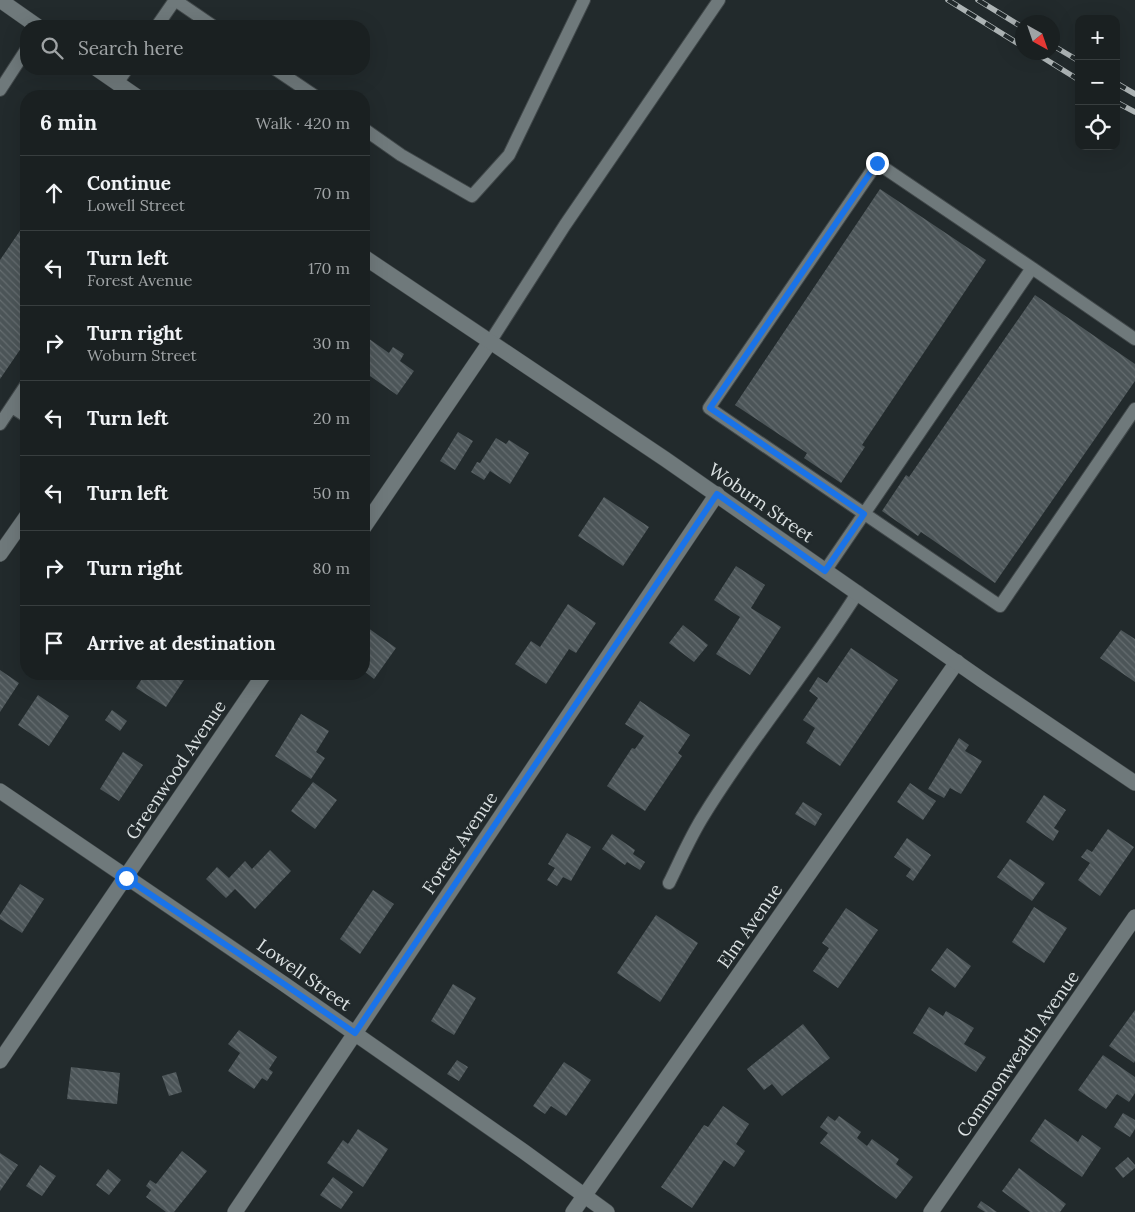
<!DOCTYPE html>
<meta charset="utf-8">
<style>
body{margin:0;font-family:Lora,serif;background:#23282a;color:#f1f3f6}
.controls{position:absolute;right:15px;top:15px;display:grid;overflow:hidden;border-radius:10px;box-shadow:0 5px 20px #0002}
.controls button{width:45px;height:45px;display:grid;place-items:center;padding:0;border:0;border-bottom:1px solid #383e3f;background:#1a2021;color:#f1f3f6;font:25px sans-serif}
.compass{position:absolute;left:1015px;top:15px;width:45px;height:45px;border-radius:50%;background:#1a2021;box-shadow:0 5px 20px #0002;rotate:140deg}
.stop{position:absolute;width:15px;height:15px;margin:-11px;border:4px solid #1a73e8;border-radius:50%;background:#fff}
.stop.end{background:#1a73e8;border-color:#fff;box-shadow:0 1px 5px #0008}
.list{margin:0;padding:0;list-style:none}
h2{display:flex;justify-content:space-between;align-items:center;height:65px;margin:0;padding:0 20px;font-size:21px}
h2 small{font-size:16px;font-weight:400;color:#9fa3a5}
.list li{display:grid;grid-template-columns:32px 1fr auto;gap:15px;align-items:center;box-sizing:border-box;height:75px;padding:0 20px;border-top:1px solid #383e3f}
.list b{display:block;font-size:19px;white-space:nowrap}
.list p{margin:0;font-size:16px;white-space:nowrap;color:#9fa3a5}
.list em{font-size:16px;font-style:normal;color:#9fa3a5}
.icon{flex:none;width:28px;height:28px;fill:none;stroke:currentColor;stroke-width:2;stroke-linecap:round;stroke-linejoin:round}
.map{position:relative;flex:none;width:1135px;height:1212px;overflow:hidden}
.search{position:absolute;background:#1a2021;box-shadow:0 5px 20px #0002;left:20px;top:20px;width:350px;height:55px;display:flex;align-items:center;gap:12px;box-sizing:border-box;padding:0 18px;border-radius:20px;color:#9fa3a5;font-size:19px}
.panel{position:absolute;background:#1a2021;box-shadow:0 5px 20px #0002;left:20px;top:90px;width:350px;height:590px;border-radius:20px}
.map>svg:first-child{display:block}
</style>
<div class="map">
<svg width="1135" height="1212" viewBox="0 0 1135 1212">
<defs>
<pattern id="building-back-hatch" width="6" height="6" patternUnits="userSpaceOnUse" patternTransform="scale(1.25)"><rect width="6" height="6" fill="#4c5558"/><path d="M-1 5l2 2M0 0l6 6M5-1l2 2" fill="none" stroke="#656d70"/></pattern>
</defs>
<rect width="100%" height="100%" fill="#222a2c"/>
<!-- building -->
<path fill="url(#building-back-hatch)" d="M880 189 986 260 862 445 865 447 841 483 804 458 807 453 735 405Z
M26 222V341L0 379V260Z
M1035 295 1135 364V381L995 583 921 532 918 536 882 511 906 475 909 477Z
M365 336 389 353 393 347 404 354 400 361 414 371 397 395 370 376 364 385V339Z
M458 432 473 441 455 470 440 461Z
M496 438 506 444 509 440 529 453 510 484 490 471 484 480 471 472 477 462 480 463Z
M604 497 649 527 623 566 578 536Z
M736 566 765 585 751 608 781 627 750 675 716 654 740 617 714 600Z
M568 604 596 623 576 653 569 649 546 684 515 664 531 641 540 647Z
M364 625 396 648 374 679 364 671Z
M683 625 708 645 694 662 669 643Z
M1121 630 1135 639V682L1100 658Z
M851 648 898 680 840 766 806 743 815 728 803 720 818 698 809 691 818 677 827 683Z
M0 670 19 683 0 712Z
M145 674H181L186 677 166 707 136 688Z
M38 695 69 716 49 746 18 725Z
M640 701 690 735 678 753 682 756 645 811 607 786 632 748 635 749 644 736 625 724Z
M112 710 127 721 120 731 105 720Z
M301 714 329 731 316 752 325 758 311 779 275 756Z
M959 738 969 745 965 751 982 761 961 794 950 788 944 798 928 789Z
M123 752 143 765 119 801 100 789Z
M313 782 337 800 315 829 291 811Z
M910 783 936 801 923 820 897 802Z
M1044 795 1066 810 1054 828 1059 831 1053 841 1026 822Z
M803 802 822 814 815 826 795 814Z
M1108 829 1134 847 1100 896 1078 880 1090 863 1081 857 1087 849 1092 852Z
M567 833 591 847 571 881 563 877 557 886 547 880 555 868 548 864Z
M612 834 635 850 633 854 645 862 640 870 627 862 625 865 602 849Z
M907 838 931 855 913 881 906 876 911 869 894 857Z
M270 850 291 871 255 909 235 889 226 898 206 879 217 867 229 878 245 861 252 869Z
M1010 859 1045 883 1032 901 997 877Z
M20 884 44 899 22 933 0 919V915Z
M373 890 394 904 360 954 340 939Z
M1034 907 1067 928 1044 963 1012 942Z
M846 908 878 930 838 988 813 971 829 948 822 943Z
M656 915 698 943 660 1002 617 973Z
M947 948 971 966 955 988 931 970Z
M453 984 476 998 454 1035 431 1021Z
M929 1007 943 1016 946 1011 974 1028 964 1044 986 1057 976 1072 913 1033Z
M1135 1010V1061L1134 1063 1109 1046Z
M803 1024 830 1058 782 1096 772 1084 764 1090 747 1069Z
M239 1030 277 1057 269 1069 273 1072 267 1081 262 1078 254 1089 228 1071 240 1053 228 1044Z
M1103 1055 1135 1077V1093L1129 1102 1117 1094 1106 1109 1078 1090Z
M457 1060 468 1067 459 1081 447 1074Z
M564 1062 591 1080 566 1116 551 1106 545 1114 533 1106Z
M71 1067 120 1073 117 1104 67 1099Z
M176 1072 182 1092 169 1096 162 1076Z
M723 1106 749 1124 736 1144 745 1151 734 1167 724 1160 692 1208 661 1187 704 1125 708 1127Z
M1123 1113 1135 1120V1129L1130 1137 1114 1127Z
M828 1116 835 1121 839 1116 861 1132 857 1138 867 1146 872 1139 899 1159 896 1164 913 1177 896 1199 820 1143 828 1133 820 1127Z
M1045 1119 1078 1142 1082 1135 1101 1148 1082 1177 1030 1141Z
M358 1129 388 1149 363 1187 327 1163 343 1140 348 1144Z
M182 1151 207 1171 174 1212H166L146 1197 151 1190 146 1186 150 1180 156 1184Z
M0 1153 18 1165 0 1191Z
M1128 1157 1135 1165V1168L1123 1178 1115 1168Z
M40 1165 56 1176 42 1196 26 1186Z
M1019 1168 1066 1204 1060 1212H1030L1002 1191Z
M108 1169 121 1180 109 1195 96 1185Z
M333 1177 353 1192 341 1209 320 1195Z
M981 1201 997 1212H985L977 1207Z"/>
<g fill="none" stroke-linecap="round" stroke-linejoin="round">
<!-- lane casing -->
<g stroke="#41484a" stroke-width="14">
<path id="lane" d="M175 0 213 26
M157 26 175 0
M275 69 315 96
M117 83 127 69
M0 90 26 50
M364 129 401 155 472 196 509 155 584 0
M1032 268 877 163 709 408 1000 606 1135 409
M490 342 565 225 719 0
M12 407 26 416
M0 424 26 385
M825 571 1032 268 1135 339
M669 883C680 861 690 837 704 815 751 738 810 669 858 592"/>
</g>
<!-- street casing -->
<g stroke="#41484a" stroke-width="16">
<path id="street" d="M364 527 490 342
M0 554 26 517
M0 791 284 984 523 1151 607 1212
M0 1061 264 674
M235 1212 717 494
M573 1212 957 662
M931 1212 1135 917"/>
</g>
<!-- secondary casing -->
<g stroke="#41484a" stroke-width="16">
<path id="secondary" d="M0 0 37 26
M97 69 136 96
M364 257 665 459 982 680 1135 783"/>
</g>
<!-- lane -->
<use href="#lane" stroke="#6f797b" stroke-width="12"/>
<!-- street -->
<use href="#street" stroke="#6f797b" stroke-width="15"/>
<!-- secondary -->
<use href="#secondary" stroke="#6f797b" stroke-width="15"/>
<!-- rail casing -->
<g stroke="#adb4b5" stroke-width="5.5">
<path id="rail" d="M948 0 1022 46
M978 0 1022 27
M1052 45 1079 61
M1034 52 1079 80
M1116 83 1135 94
M1116 102 1135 112"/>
</g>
<!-- rail -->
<use href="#rail" stroke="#222a2c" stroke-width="4" stroke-dasharray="11" stroke-linecap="butt"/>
</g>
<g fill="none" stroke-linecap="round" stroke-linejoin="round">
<!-- route -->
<path stroke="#1a73e8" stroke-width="6" d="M126 878 284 984 355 1033 717 494 825 571 864 514 710 408 877 163"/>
</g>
<g text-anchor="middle" stroke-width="5" stroke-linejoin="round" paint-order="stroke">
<!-- street labels -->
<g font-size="18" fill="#dbe1e2" stroke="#222a2c">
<text transform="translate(761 503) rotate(35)" y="6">Woburn Street</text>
<text transform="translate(176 770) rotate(-56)" y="6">Greenwood Avenue</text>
<text transform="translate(460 843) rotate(-56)" y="6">Forest Avenue</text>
<text transform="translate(750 926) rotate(-55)" y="6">Elm Avenue</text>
<text transform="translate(304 975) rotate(35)" y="6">Lowell Street</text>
<text transform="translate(1018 1054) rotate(-55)" y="6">Commonwealth Avenue</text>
</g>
</g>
</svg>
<div class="controls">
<button>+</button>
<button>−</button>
<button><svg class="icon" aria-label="locate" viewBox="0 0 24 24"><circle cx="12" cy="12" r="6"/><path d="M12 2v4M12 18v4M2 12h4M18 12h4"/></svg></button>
</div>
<svg class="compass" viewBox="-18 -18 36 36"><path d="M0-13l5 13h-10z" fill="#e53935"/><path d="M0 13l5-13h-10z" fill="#9fa3a5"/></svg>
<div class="stop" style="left:126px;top:878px"></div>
<div class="stop end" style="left:877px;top:163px"></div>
<div class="search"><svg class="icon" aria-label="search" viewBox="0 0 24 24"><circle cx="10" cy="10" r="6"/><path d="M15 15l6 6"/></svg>Search here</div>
<section class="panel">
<h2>6 min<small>Walk · 420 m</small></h2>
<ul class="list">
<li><svg class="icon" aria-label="ahead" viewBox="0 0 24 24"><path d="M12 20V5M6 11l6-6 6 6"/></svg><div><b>Continue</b><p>Lowell Street</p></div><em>70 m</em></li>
<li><svg class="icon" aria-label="left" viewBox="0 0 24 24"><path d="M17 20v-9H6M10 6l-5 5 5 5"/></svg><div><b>Turn left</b><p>Forest Avenue</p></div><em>170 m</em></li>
<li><svg class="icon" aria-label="right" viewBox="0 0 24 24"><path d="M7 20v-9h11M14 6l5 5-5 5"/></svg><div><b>Turn right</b><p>Woburn Street</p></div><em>30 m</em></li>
<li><svg class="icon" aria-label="left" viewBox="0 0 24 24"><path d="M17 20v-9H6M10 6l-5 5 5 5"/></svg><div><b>Turn left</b></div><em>20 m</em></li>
<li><svg class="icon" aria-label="left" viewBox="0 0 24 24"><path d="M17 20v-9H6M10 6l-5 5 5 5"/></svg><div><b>Turn left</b></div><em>50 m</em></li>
<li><svg class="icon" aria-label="right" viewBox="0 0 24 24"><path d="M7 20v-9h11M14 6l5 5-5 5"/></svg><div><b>Turn right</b></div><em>80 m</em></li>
<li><svg class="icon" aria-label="arrive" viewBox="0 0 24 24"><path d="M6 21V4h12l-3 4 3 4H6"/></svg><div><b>Arrive at destination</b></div></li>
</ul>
</section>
</div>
